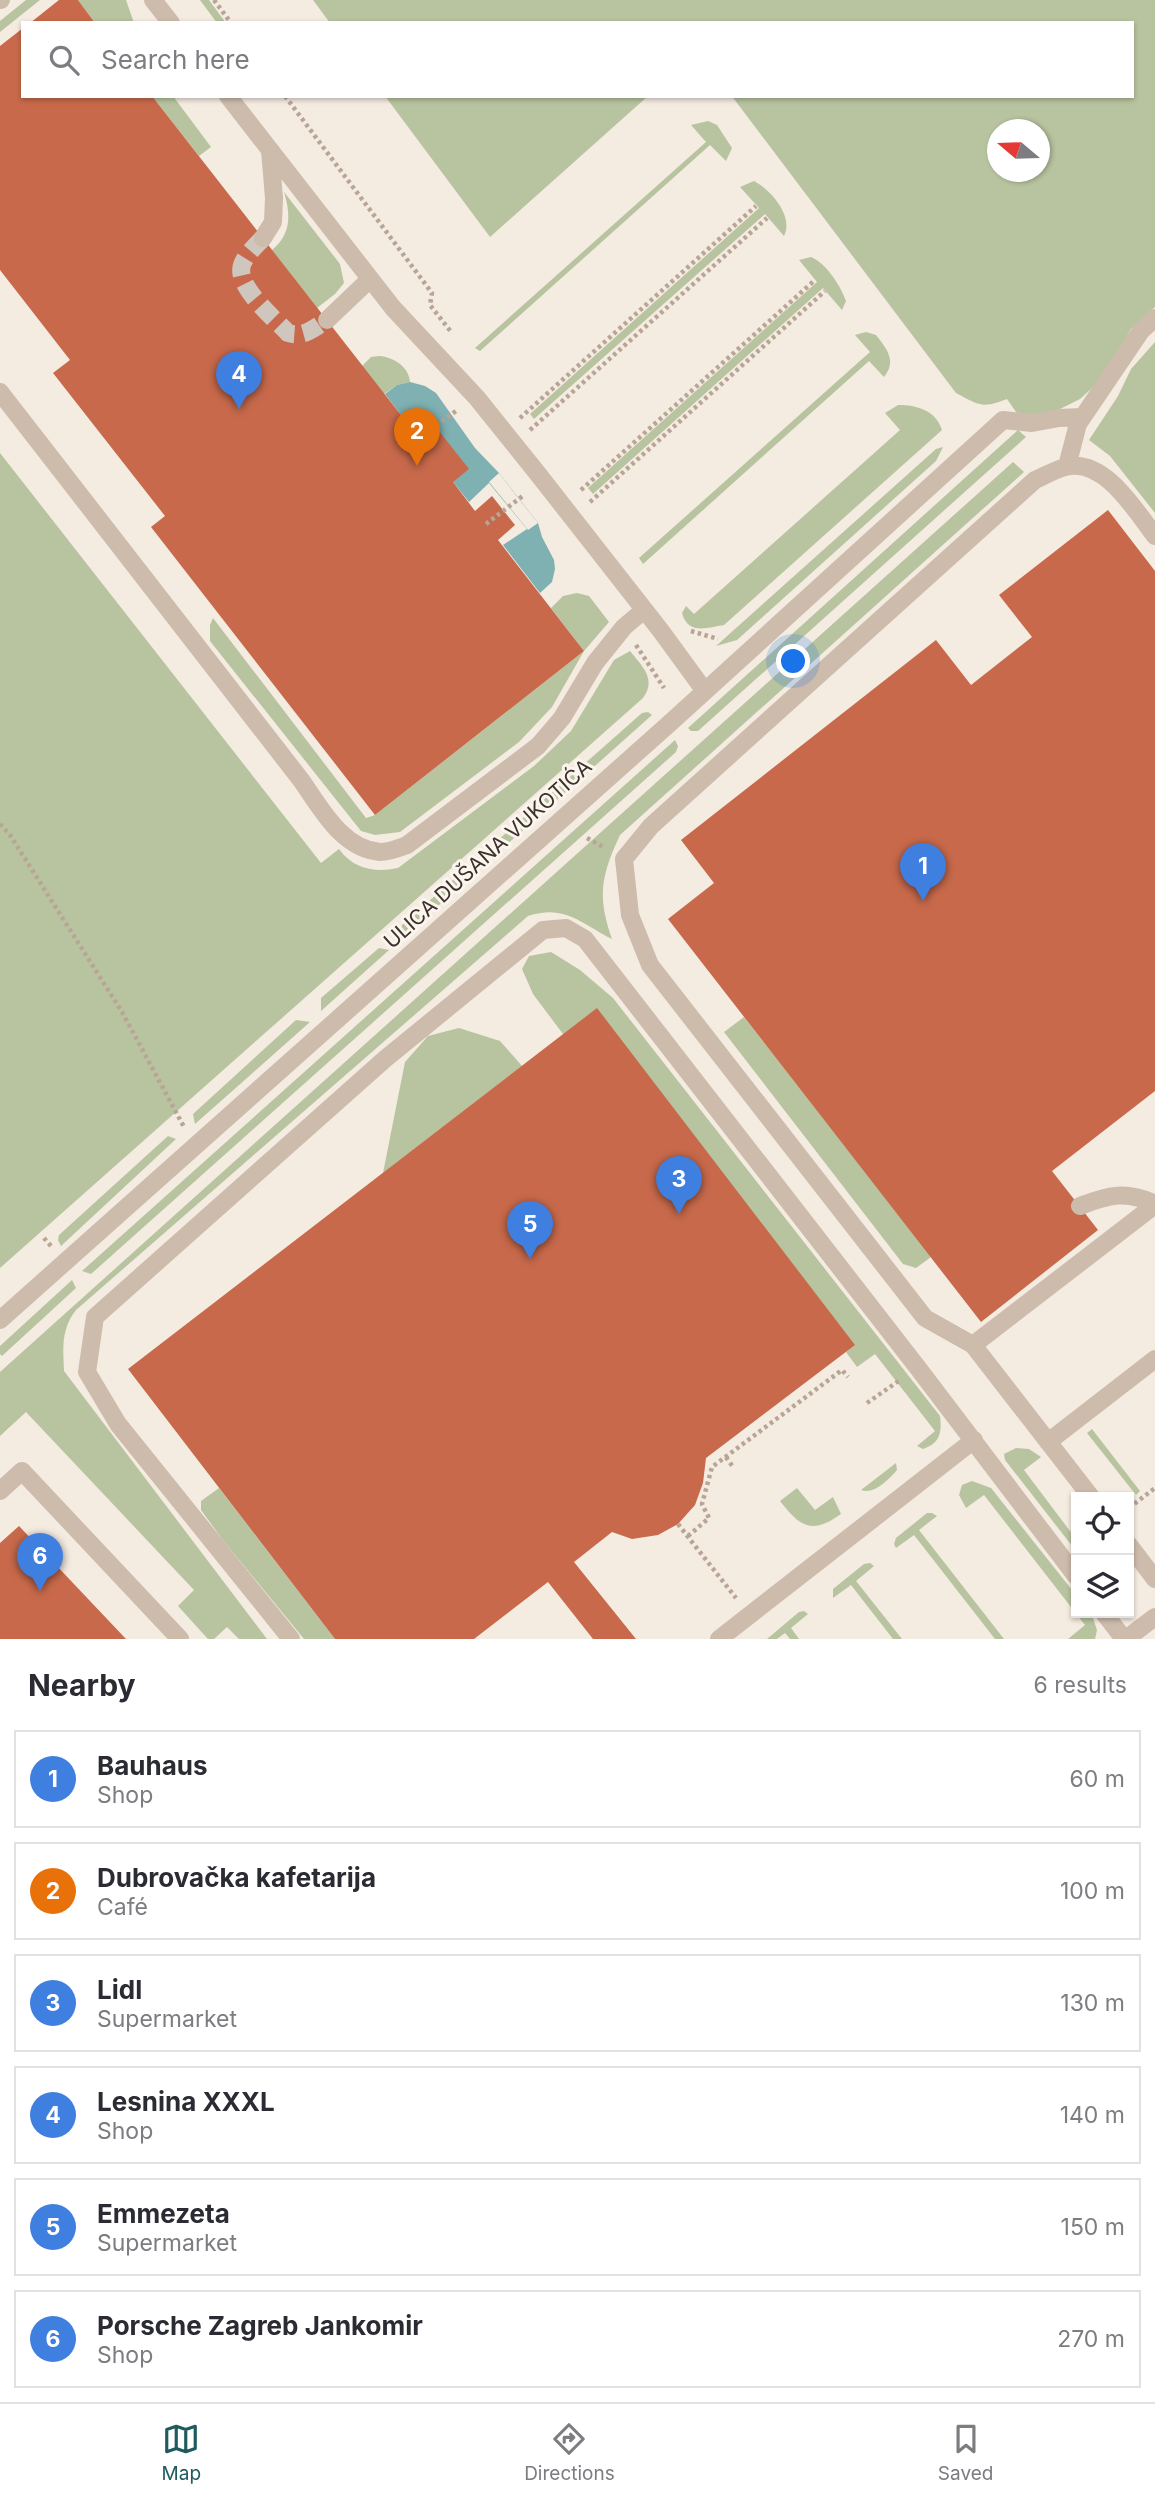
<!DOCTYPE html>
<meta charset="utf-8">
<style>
body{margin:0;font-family:Inter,sans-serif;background:#f7f7f7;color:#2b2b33}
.controls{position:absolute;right:21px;bottom:21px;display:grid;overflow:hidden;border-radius:0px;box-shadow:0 2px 5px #0004}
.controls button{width:63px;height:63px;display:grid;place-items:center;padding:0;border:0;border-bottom:2px solid #e1e1e2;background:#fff;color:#2b2b33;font:35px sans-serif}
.compass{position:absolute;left:987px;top:119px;width:63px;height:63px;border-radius:50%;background:#fff;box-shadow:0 2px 5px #0004;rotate:289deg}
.you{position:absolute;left:794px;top:662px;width:24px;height:24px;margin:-18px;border:5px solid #fff;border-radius:50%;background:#1a73e8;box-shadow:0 0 0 10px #1a73e833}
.badge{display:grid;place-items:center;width:46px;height:46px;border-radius:50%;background:#1f5a5e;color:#fff;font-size:23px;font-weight:700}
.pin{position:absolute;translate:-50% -58px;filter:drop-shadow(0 2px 4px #0008)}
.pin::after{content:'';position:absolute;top:37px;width:24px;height:21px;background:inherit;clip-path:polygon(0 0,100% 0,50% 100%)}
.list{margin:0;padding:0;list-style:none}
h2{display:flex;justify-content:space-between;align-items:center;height:91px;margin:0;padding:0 28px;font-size:30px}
h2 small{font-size:23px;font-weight:400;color:#7c7c81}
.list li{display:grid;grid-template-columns:46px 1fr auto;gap:21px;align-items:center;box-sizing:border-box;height:98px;margin:0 14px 14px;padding:0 14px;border:2px solid #e1e1e2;border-radius:0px}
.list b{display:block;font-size:26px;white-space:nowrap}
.list p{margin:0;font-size:23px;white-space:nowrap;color:#7c7c81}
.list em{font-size:23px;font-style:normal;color:#7c7c81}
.icon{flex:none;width:38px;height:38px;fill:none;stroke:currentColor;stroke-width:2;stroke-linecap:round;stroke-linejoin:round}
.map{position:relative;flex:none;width:1155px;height:1639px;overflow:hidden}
.search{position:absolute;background:#fff;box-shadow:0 2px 5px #0004;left:21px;right:21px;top:21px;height:77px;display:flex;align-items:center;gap:18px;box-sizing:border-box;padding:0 24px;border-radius:0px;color:#7c7c81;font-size:26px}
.sheet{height:763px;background:#fff}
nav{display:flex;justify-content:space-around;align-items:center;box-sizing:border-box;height:98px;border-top:2px solid #e1e1e2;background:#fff;font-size:19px;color:#7c7c81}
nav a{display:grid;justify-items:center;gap:4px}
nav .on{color:#1f5a5e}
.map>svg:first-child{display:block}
</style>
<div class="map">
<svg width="1155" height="1639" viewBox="0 0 1155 1639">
<rect width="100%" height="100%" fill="#f4ebe1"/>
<!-- green -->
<path fill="#b8c4a0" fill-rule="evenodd" d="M26 0H40L0 32V21Z
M78 0H126L134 23H95Z
M200 0H209L226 23H217Z
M313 0H1155V307L1131 329 1103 378 1080 399 1054 412 1026 420 1016 412 1007 399C982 409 979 405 956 393L734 99 730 96H1132V23H330ZM998 130H1040V172H998Z
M152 96H173L211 147 199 156Z
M385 96H648L490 237Z
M708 121 717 125 732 148 726 161 710 145 480 351 475 348 706 142 691 125Z
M754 181C771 190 794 216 784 236L765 214 534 419 530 414 759 208 740 187Z
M284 192 340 264 344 283 335 294 317 308 272 250C291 234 291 215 284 192Z
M811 257C827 264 840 285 846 301L842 310 823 288 593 494 588 488 817 282 799 260Z
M866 332 876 335C887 349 897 361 884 377L869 361 643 564 639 558 870 352 855 335Z
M1155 342V513L1110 456 1089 440 1118 396 1131 369Z
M379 356C394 357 409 367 410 382L397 385 384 394 362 366 371 357Z
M898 405C916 405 936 410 942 430L724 625C706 628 688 635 682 613L686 606 694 614 900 430 885 413Z
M1018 430 1026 437 698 731H691L688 728Z
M943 447 936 461 737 640 716 646 936 449Z
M0 453 321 863 339 849C353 869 375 873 398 868L534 766 571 731 614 660 630 651C642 666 657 679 643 698L0 1268Z
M1013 462 1024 472 620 835C601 876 597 896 612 939 580 923 565 904 528 916L76 1310C61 1329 63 1348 64 1371L267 1639H239L227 1627 214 1639H208L178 1606 194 1590 26 1412 0 1436V1372Z
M577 593 589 596 609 622 584 651 552 707 519 742 400 832 375 835 361 831 210 641V625L213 618 366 818 375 815 584 651 551 608 563 596Z
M648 712 652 715 402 938 400 933 402 925 642 713Z
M675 740 678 746 676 752 91 1274 82 1271Z
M379 948 389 950 321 1011V998Z
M551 952 580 970 613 998 940 1416C942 1433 940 1443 923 1449L917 1446 935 1431 875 1354 857 1367 846 1352 854 1345 563 1034 533 994 522 969 529 956Z
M744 1017 931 1257 916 1268 903 1264 724 1032Z
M296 1020 310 1022 195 1124 193 1114Z
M459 1028 500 1041 522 1066 383 1173 405 1062 428 1036Z
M168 1136 176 1139 61 1246 58 1240 59 1235Z
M72 1280 76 1288 2 1356 0 1354V1346Z
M1092 1429 1140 1491 1136 1495 1087 1433Z
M1016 1448 1029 1449 1041 1457 1024 1470 1076 1539V1551L1005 1460 1004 1454Z
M896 1463 897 1470C888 1480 874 1495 861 1490Z
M972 1481 991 1488 1076 1595V1613H1091L1092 1615 1097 1630 1095 1639H1068L1085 1625 984 1495 966 1508 959 1495 962 1485Z
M219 1488 335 1639H304L222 1539 201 1510V1501Z
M797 1488 815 1510 833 1497 841 1514C812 1535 800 1527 780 1501Z
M927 1513H932L937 1516 919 1530 1004 1639H995L914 1535 896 1548 894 1544 896 1538Z
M870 1563 874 1566 856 1581 902 1639H893L851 1585 833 1598V1589L864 1564Z
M804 1611 808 1614 791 1628 799 1639H790L785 1633 777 1639H767L799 1612Z"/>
<!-- water -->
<path fill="#7fb0b2" d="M410 382 425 386 436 393 475 448 499 473 538 523 542 537 554 560 555 569 552 582 540 593 503 545 527 529 489 483 469 502 453 482 424 412 408 424 385 394 397 385Z"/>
<!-- pier -->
<path fill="#f4ebe1" d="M499 473 519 499 538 523 528 530 489 482Z"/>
<!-- building -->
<path fill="#c8694b" d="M59 0H78L95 23H30Z
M23 28V96H152L408 424 424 412 469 469 453 482 475 511 492 496 515 525 498 540 584 651 375 815 151 527 165 516 53 373 70 360 0 270V46Z
M1108 510 1155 571V1091L1052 1171 1098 1230 981 1322 668 919 714 883 681 840 936 640 971 685 1032 637 999 595Z
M597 1008 855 1345 706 1458 703 1483 695 1505 678 1524 658 1535 632 1539 612 1532 574 1562 636 1639H593L548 1582 474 1639H335L128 1369Z
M19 1526 126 1639H0V1543Z"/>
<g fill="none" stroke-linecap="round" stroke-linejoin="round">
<!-- minor-tunnel -->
<path stroke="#cfc6bd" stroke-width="18" stroke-dasharray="18 9" stroke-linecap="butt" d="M263 238C256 246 246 254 242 265 235 286 274 318 288 333 304 338 314 328 327 320"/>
<!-- path -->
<path stroke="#b9a596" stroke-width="4.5" stroke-dasharray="3.5 3.5" stroke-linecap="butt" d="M214 0 231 23
M285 96 432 293 430 305 452 333
M520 418 756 206
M530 430 767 218
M419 438 456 411
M581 490 815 280
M590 502 825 291
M486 524 524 495
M691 631 718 639
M636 645 664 688
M0 824 10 835 122 1012 184 1127
M587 838 605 848
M44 1238 51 1246
M867 1403 900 1380
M726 1457 733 1467
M1129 1508 1155 1488
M678 1524 736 1598
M688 1536 709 1518 702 1504 712 1467 842 1370 848 1377"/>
<!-- minor -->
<path stroke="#cdbbac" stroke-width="18" d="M0 0H1
M153 0 171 23
M228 96 393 308 477 398 538 474 661 631 704 690
M263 238 273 222 274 198 270 150
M327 320 370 279
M0 392 301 780C321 808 342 849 380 852 389 852 399 848 407 845L538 746 562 718 595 663 624 627 644 610
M1067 466 1078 424 1141 331 1155 318
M1080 1206C1108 1195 1127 1190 1155 1204
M0 1320 670 723 1003 420 1032 423 1059 418 1082 417
M973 1345 1155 1205
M1048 1442 1155 1359
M0 1491 22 1471 180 1639
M1091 1497 973 1345 925 1318 650 965 630 915 624 859 651 826 1035 480C1044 476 1055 470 1065 467 1104 457 1135 510 1155 536
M1129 1545 1155 1579
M1104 1613 1124 1639
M291 1639 118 1424 87 1372 95 1317 385 1059 543 930 566 928 585 939 918 1368 1076 1576
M719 1639 974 1440
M1126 1639 1155 1617"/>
</g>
<g text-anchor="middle" stroke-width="6" stroke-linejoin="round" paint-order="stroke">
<!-- street labels -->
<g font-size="21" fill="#3b302b" stroke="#fbf5ee">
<text transform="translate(488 854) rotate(-42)" y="7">ULICA DUŠANA VUKOTIĆA</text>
</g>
</g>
</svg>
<div class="controls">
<button><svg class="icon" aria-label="locate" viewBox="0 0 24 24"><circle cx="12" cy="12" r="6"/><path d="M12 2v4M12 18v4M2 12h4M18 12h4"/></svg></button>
<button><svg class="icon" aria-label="layers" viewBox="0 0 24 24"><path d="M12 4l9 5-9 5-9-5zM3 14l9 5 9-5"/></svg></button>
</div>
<svg class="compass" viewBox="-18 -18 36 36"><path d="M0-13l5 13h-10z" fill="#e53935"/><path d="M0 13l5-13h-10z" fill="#7c7c81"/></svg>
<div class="you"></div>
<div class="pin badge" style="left:923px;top:901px;background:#3f7fe0">1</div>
<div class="pin badge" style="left:417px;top:466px;background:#e8710a">2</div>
<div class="pin badge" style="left:679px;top:1214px;background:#3f7fe0">3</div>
<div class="pin badge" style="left:239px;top:409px;background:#3f7fe0">4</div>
<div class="pin badge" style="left:530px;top:1259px;background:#3f7fe0">5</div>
<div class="pin badge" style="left:40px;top:1591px;background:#3f7fe0">6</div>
<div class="search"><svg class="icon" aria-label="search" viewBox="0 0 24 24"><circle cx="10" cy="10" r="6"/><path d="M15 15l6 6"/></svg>Search here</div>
</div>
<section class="sheet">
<h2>Nearby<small>6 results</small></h2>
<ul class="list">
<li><span class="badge" style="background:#3f7fe0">1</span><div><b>Bauhaus</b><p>Shop</p></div><em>60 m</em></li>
<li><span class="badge" style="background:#e8710a">2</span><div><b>Dubrovačka kafetarija</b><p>Café</p></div><em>100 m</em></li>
<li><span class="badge" style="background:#3f7fe0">3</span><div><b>Lidl</b><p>Supermarket</p></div><em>130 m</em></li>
<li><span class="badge" style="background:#3f7fe0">4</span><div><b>Lesnina XXXL</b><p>Shop</p></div><em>140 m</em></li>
<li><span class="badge" style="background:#3f7fe0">5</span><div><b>Emmezeta</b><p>Supermarket</p></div><em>150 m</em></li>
<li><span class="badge" style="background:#3f7fe0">6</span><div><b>Porsche Zagreb Jankomir</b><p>Shop</p></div><em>270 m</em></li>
</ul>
</section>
<nav>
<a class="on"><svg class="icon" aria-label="map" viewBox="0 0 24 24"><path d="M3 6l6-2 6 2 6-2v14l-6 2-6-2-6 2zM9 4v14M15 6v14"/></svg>Map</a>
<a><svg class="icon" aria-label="directions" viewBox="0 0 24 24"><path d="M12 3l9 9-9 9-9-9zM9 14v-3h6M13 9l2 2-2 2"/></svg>Directions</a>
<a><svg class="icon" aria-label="saved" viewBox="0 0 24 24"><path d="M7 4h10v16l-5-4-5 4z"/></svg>Saved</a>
</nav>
